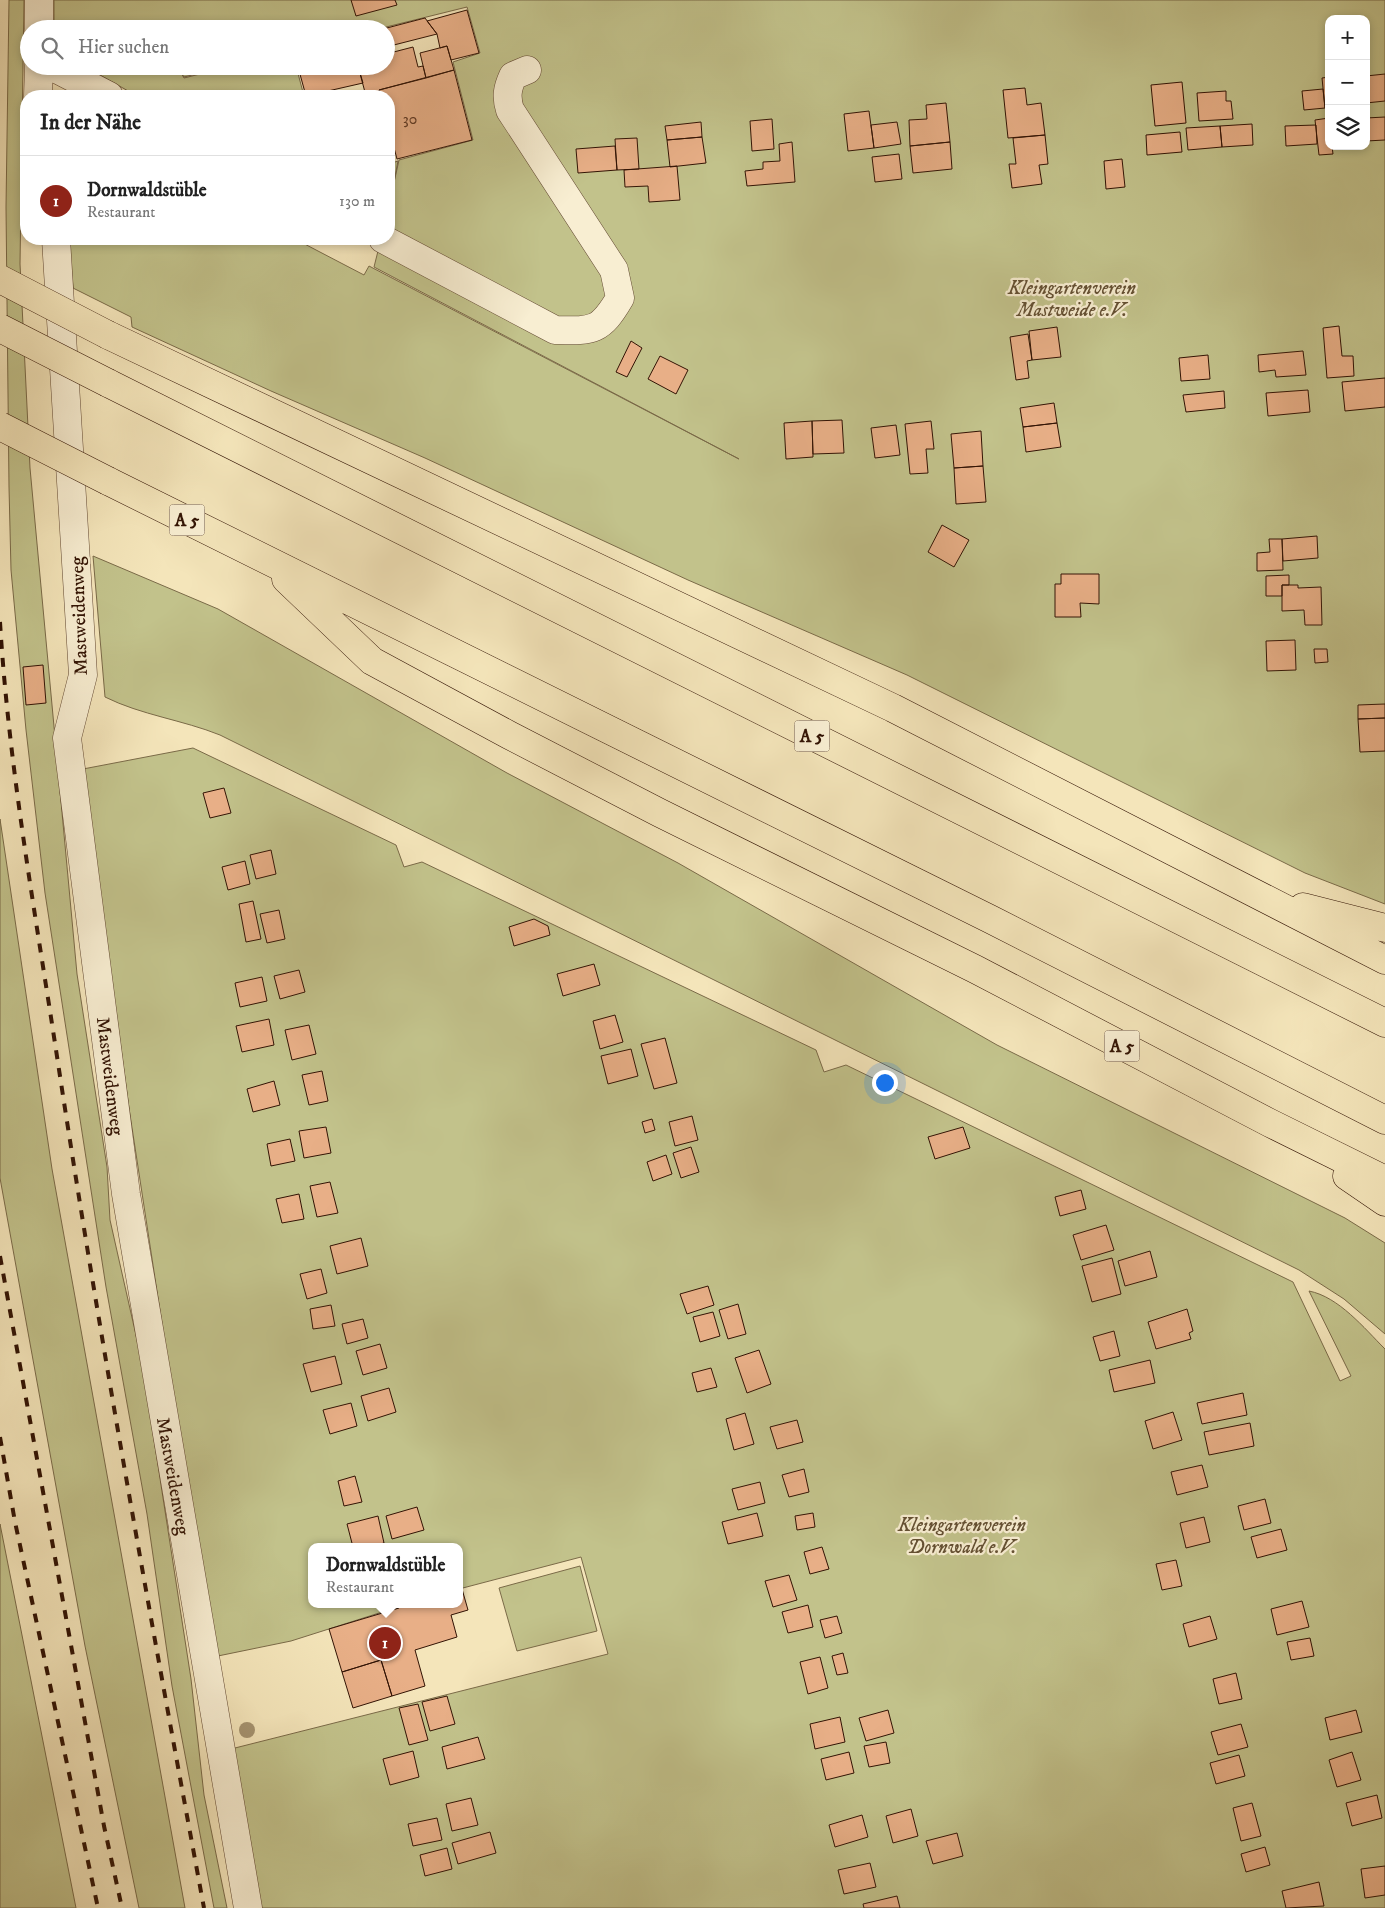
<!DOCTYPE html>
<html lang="de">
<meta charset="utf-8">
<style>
body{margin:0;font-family:"IM FELL DW Pica",serif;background:#f6f6f6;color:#222}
.controls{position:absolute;right:15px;top:15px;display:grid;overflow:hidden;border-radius:10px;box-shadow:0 2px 8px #0003}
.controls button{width:45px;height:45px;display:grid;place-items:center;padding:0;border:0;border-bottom:1px solid #e0e0e0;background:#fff;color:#222;font:25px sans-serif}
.you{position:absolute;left:884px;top:1082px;width:18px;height:18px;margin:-12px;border:4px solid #fff;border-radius:50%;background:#1a73e8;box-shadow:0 0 0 8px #1a73e833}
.badge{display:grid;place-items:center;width:32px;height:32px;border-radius:50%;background:#8f2418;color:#fff;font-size:16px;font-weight:700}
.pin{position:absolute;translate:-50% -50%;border:2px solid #fff;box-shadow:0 1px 5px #0006}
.popup{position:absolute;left:308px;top:1543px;width:155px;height:65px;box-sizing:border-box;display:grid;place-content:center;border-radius:10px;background:#fff;filter:drop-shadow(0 1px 4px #0005);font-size:16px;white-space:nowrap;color:#767676}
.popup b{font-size:19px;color:#222}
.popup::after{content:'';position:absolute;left:50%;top:100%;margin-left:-10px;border:10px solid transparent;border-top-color:#fff}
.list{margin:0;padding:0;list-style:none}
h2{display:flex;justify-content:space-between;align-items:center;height:65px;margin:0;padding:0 20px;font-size:21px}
h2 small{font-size:16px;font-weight:400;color:#767676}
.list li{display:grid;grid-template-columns:32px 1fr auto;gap:15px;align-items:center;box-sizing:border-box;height:90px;padding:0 20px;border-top:1px solid #e0e0e0}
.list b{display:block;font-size:19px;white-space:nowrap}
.list p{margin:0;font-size:16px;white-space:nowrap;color:#767676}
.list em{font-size:16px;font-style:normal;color:#767676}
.icon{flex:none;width:28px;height:28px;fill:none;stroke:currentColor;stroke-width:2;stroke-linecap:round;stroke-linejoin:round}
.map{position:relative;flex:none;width:1385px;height:1908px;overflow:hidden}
.search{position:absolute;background:#fff;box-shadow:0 2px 8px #0003;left:20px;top:20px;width:375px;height:55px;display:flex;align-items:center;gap:12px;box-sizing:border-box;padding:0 18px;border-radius:28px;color:#767676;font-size:19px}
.panel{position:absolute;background:#fff;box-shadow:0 2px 8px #0003;left:20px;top:90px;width:375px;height:155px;border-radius:20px}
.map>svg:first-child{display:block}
</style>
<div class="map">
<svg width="1385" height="1908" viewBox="0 0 1385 1908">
<rect width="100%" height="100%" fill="#f4e5ba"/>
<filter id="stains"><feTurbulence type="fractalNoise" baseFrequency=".004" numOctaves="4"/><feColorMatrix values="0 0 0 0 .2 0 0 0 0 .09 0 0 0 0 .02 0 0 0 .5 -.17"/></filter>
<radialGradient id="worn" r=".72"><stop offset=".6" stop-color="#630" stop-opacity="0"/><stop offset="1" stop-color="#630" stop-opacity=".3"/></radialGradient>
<!-- green -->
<path fill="#c2c28b" stroke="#7a6a48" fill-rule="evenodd" d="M9 0H24L20 264 30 468 77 974 107 1167 110 1220 142 1362 191 1679 204 1795 227 1908H214L172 1686 147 1514 106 1287 45 893 26 730 11 570 9 487 6 207Z
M54 0H1385V904L1305 873 907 675 688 580 425 458 271 391 132 327 131 317 73 288 71 265 63 239H295L364 275 369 266 739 459 374 267 381 239H389V164L398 161 393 187 399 160 473 140 453 62 480 53 467 7 378 29H54ZM1329 19H1366V146H1329Z
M84 66H228L184 77 180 71 184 78 232 66H296L304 96H137Z
M93 556 218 609 507 773 678 863 997 1045 1345 1218 1385 1243V1334L1344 1299 1299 1270 220 735C183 720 141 715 105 697Z
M193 748 396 845 404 867 422 862 816 1050 824 1072 846 1065 1293 1282 1340 1381 1351 1376 1309 1291C1339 1297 1364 1328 1385 1349V1908H261L231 1749 608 1654 581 1557 459 1589V1547H311V1604H397L398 1607 291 1641 213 1657 129 1108 83 769Z
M0 819 52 1169 185 1908H139L85 1646 0 1178Z
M0 1524 76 1908H0Z
M580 1566 597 1631 517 1651 499 1588Z"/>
<!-- building -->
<path fill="#e8af87" stroke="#321304" d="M351 0H395L397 5 356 16Z
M467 10 479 53 451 60 447 46 440 48 437 34 427 21Z
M425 18 437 34 386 47V29H383Z
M447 46 454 70 426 78 420 53Z
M413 47 418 67 423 66 426 78 379 90 380 96H366L358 66H386V54Z
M358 66 363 83 306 96 298 67Z
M454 70 472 140 397 159 389 129V96H380L379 90Z
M1385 74V101L1366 103V76Z
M1329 77V107L1325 108 1322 78Z
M1182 82 1186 123 1155 126 1151 85Z
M1025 88 1027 105 1041 103 1045 135 1008 138 1003 90Z
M1323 89 1325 108 1304 110 1302 91Z
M1226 91V101H1231L1233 119 1199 121 1197 93Z
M946 103 950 142 910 146 909 120 927 119 926 105Z
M869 111 874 148 848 151 844 114Z
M1385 117V140L1366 141V118Z
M1329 118V146H1332L1333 154 1319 155 1315 120Z
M772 119 774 149 752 151 750 121Z
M701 122 702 137 667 140 665 126Z
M897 122 901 144 874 148 871 125Z
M1252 124 1253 145 1222 147 1220 126Z
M1316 125 1317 144 1286 146 1285 126Z
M1220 126 1222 147 1188 150 1186 128Z
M1180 132 1182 152 1147 155 1146 135Z
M1045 135 1048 164 1039 165 1042 184 1012 188 1009 164H1016L1013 138Z
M702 137 706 163 670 167 667 140Z
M637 138 639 169 617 170 615 139Z
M792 142 795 182 747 186 745 171 763 169V162L780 161 779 144Z
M950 142 952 169 913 173 910 146Z
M615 146 617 170 578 173 576 149Z
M899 154 902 179 875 182 872 157Z
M1122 159 1125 187 1106 189 1104 161Z
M677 166 680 200 649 202 648 186 625 187 624 170Z
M1339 326 1342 356H1353L1354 376 1327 378 1323 328Z
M1057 327 1061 357 1032 360 1029 331Z
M1028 334 1032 360 1027 361 1029 378 1016 380 1010 337Z
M631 341 642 348 627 377 616 372Z
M1303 351 1306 375 1276 377 1275 370 1259 372 1258 355Z
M1208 355 1210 379 1181 381 1179 358Z
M660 356 688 370 676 394 648 379Z
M1385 378V407L1345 411 1342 382Z
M1308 390 1310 412 1268 416 1266 393Z
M1224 391 1225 408 1186 412 1183 395Z
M1054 403 1057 423 1023 427 1020 408Z
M842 420 844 453 813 454 812 421Z
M812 421 813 457 786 459 784 423Z
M931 421 934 449H926L928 473 910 474 905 424Z
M1057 423 1061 447 1026 452 1023 427Z
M896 425 900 455 875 458 871 428Z
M981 431 983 466 954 468 951 434Z
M983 466 986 502 956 504 954 468Z
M942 525 969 540 954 567 928 552Z
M1317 536 1318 558 1283 561 1282 539Z
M1269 539H1282L1283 570 1257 571V553L1270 552Z
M1061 574H1099V604L1080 603 1081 617H1055V584H1061Z
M1289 575V585H1282V596H1266V576Z
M1282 585H1298V588L1321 587 1322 625H1305L1304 610 1282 611Z
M1295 640 1296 670 1267 671 1266 641Z
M1314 649H1327L1328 662 1315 663Z
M43 665 46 703 26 705 23 667Z
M1385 704V718L1358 719V705Z
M1385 718V751L1360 752 1358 719Z
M224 788 231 813 210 818 203 793Z
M271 850 276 874 256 879 250 855Z
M245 861 250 884 228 890 222 867Z
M253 901 261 939 246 942 239 904Z
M279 910 285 939 267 943 260 914Z
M534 919 548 926 550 935 514 946 509 927Z
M594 964 600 985 563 996 557 974Z
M299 970 305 992 280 999 274 976Z
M262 977 267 1001 240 1007 235 983Z
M615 1015 623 1042 600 1049 593 1021Z
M269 1019 274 1045 242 1052 236 1026Z
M309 1025 316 1054 292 1060 285 1030Z
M665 1038 677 1083 654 1089 641 1044Z
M631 1049 638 1076 608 1084 601 1056Z
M322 1071 328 1101 309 1105 302 1075Z
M274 1081 280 1105 253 1112 247 1089Z
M692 1116 698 1140 675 1146 669 1122Z
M652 1119 655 1130 645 1133 642 1122Z
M326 1127 331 1153 304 1158 299 1131Z
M963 1127 970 1148 935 1159 928 1137Z
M290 1139 295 1161 271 1166 267 1144Z
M691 1147 699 1172 681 1178 673 1153Z
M666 1155 672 1174 653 1181 647 1162Z
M330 1182 338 1213 317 1217 310 1186Z
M1081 1190 1086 1209 1060 1216 1055 1197Z
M299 1194 304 1219 282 1223 276 1199Z
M1106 1225 1114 1250 1081 1260 1073 1235Z
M361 1238 368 1266 337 1274 330 1246Z
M1150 1251 1157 1277 1125 1286 1118 1261Z
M1112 1258 1121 1294 1092 1302 1082 1266Z
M321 1269 327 1293 307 1299 300 1274Z
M708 1286 714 1305 687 1314 680 1294Z
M738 1304 746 1334 728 1339 719 1310Z
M331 1305 335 1326 313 1329 310 1309Z
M1187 1309 1193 1331 1189 1333 1191 1339 1156 1349 1148 1322Z
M713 1312 720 1336 700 1342 693 1317Z
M363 1319 368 1338 347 1344 342 1324Z
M1114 1331 1120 1356 1100 1361 1093 1337Z
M380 1344 387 1368 363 1375 356 1351Z
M759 1350 771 1384 747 1393 735 1358Z
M335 1356 342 1384 311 1392 303 1364Z
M1150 1360 1155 1383 1114 1392 1109 1370Z
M711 1368 717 1387 697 1392 692 1373Z
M389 1388 396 1412 368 1421 361 1396Z
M1243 1393 1247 1415 1202 1424 1197 1403Z
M351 1403 357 1426 330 1434 323 1410Z
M1173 1412 1182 1440 1153 1449 1145 1421Z
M745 1413 754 1444 734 1450 726 1419Z
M797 1420 803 1442 777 1449 770 1427Z
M1250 1423 1254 1446 1209 1455 1204 1432Z
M1202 1465 1208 1487 1177 1495 1171 1472Z
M804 1469 809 1492 789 1497 782 1475Z
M355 1476 362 1502 344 1506 338 1481Z
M760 1482 765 1503 738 1510 732 1489Z
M1265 1499 1271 1523 1244 1530 1238 1506Z
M417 1507 424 1530 392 1539 386 1516Z
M757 1513 763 1536 728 1544 722 1522Z
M813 1513 815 1527 797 1530 795 1516Z
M378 1516 384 1543 369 1547H353L347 1524Z
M1204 1517 1210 1542 1186 1548 1180 1523Z
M1281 1529 1287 1550 1257 1558 1251 1537Z
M822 1547 829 1569 810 1574 804 1552Z
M1176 1560 1182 1586 1162 1590 1156 1564Z
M789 1575 797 1600 773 1607 765 1581Z
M462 1589 468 1610 451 1615 457 1637 415 1650 425 1686 392 1696 381 1660 342 1672 329 1629 399 1608 398 1604H459V1590Z
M1302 1601 1309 1627 1277 1635 1271 1609Z
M808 1605 813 1627 788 1633 782 1612Z
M837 1616 842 1633 825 1638 820 1620Z
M1210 1616 1217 1639 1189 1647 1183 1624Z
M1310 1638 1314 1656 1291 1660 1287 1642Z
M843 1653 848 1673 837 1675 832 1656Z
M820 1657 828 1688 808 1694 800 1662Z
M381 1660 392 1696 353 1708 342 1672Z
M1236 1673 1242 1699 1219 1704 1213 1679Z
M447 1696 455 1724 430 1731 422 1702Z
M418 1704 428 1740 409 1745 399 1708Z
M888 1710 894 1733 866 1741 859 1718Z
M1356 1710 1362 1732 1330 1740 1325 1718Z
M840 1717 845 1742 815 1749 810 1724Z
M1241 1724 1248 1747 1218 1755 1211 1732Z
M478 1737 485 1759 447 1769 442 1747Z
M886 1742 890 1763 869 1767 864 1746Z
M413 1751 419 1777 390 1785 383 1759Z
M849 1752 854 1773 826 1780 821 1759Z
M1352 1752 1361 1780 1337 1787 1329 1760Z
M1239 1755 1245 1776 1216 1784 1210 1763Z
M1377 1795 1382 1818 1352 1826 1346 1803Z
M471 1798 478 1825 452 1831 446 1804Z
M1252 1803 1261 1836 1241 1841 1233 1808Z
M911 1809 918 1836 893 1843 886 1816Z
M862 1815 868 1837 835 1847 829 1825Z
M437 1818 442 1840 413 1846 408 1824Z
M490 1832 496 1853 458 1864 452 1843Z
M957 1833 963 1856 933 1864 926 1841Z
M1265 1847 1270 1865 1246 1872 1241 1854Z
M447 1848 452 1869 425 1876 420 1855Z
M870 1863 876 1887 844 1894 838 1870Z
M1385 1866V1895L1365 1898 1361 1869Z
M1319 1882 1324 1906 1286 1908 1282 1891Z
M897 1896 900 1908H864L863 1904Z"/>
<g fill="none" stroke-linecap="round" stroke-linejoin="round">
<!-- minor casing -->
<g stroke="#624832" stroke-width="29">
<path id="minor" d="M39 29V0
M51 66 109 96
M38 96 39 66
M56 239 83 675 67 738 126 1194 248 1908
M383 239 555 330C593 331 600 332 620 298L614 270 510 110C506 97 507 89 513 76L527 70"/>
</g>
<!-- highway casing -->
<g stroke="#321304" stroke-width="29">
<path id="highway" d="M108 335 893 708 1385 960
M108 383 1385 1023
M108 481 990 919 1385 1120
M286 579 372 661 509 735 660 813 975 969 1270 1123 1385 1180
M1303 907 1385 928
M1347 1176 1385 1202"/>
</g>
<!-- minor -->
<use href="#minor" stroke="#f8eed2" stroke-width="28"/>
<!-- highway -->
<use href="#highway" stroke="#f4e5ba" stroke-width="28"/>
<!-- rail -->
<path stroke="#321304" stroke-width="4" stroke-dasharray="9 9" stroke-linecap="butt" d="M0 622C9 770 36 917 58 1063 101 1346 152 1627 204 1908
M0 1256 104 1826 122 1908
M0 1437 15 1522 98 1908"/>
<!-- highway-bridge casing -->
<g stroke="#321304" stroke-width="29" stroke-linecap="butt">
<path id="highway-bridge" d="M0 279 108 335
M0 328 108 383
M0 426 108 481"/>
</g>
<!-- highway-bridge -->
<use href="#highway-bridge" stroke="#f4e5ba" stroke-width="28"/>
</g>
<!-- trees -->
<circle fill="#a59370" cx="247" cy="1730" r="8"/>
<g text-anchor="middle" stroke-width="4.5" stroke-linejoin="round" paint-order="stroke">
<!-- number labels -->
<g font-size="16" fill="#603a25">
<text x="410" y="124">30</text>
</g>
<!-- shield labels -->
<g fill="#f8eed2" stroke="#6d5542" stroke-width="1">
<rect x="169.5" y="504.5" width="35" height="31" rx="4"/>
<rect x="794.5" y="720.5" width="35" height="31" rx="4"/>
<rect x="1104.5" y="1030.5" width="35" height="31" rx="4"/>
</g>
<g font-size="18" font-weight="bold" fill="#321304">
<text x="187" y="526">A 5</text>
<text x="812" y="742">A 5</text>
<text x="1122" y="1052">A 5</text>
</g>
<!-- park labels -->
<g font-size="19" font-style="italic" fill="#645033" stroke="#f8eed2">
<text x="1072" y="294">Kleingartenverein<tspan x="1072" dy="22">Mastweide e.V.</tspan></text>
<text x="962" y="1531">Kleingartenverein<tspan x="962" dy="22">Dornwald e.V.</tspan></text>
</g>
<!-- street labels -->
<g font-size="19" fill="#321304" stroke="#f8eed2">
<text transform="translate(78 616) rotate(-92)" y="7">Mastweidenweg</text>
<text transform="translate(111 1076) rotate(83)" y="7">Mastweidenweg</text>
<text transform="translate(174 1476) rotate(80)" y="7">Mastweidenweg</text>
</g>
</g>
<rect width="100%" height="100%" filter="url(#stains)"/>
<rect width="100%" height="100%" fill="url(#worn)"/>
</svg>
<div class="controls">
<button>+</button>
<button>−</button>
<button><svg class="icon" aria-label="layers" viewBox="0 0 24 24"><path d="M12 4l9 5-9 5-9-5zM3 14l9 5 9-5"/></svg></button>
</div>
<div class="you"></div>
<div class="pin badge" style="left:385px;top:1643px">1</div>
<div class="popup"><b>Dornwaldstüble</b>Restaurant</div>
<div class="search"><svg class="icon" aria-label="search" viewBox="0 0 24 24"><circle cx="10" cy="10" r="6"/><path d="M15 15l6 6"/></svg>Hier suchen</div>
<section class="panel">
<h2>In der Nähe<small></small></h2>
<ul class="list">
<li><span class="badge">1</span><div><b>Dornwaldstüble</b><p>Restaurant</p></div><em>130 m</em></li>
</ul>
</section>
</div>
